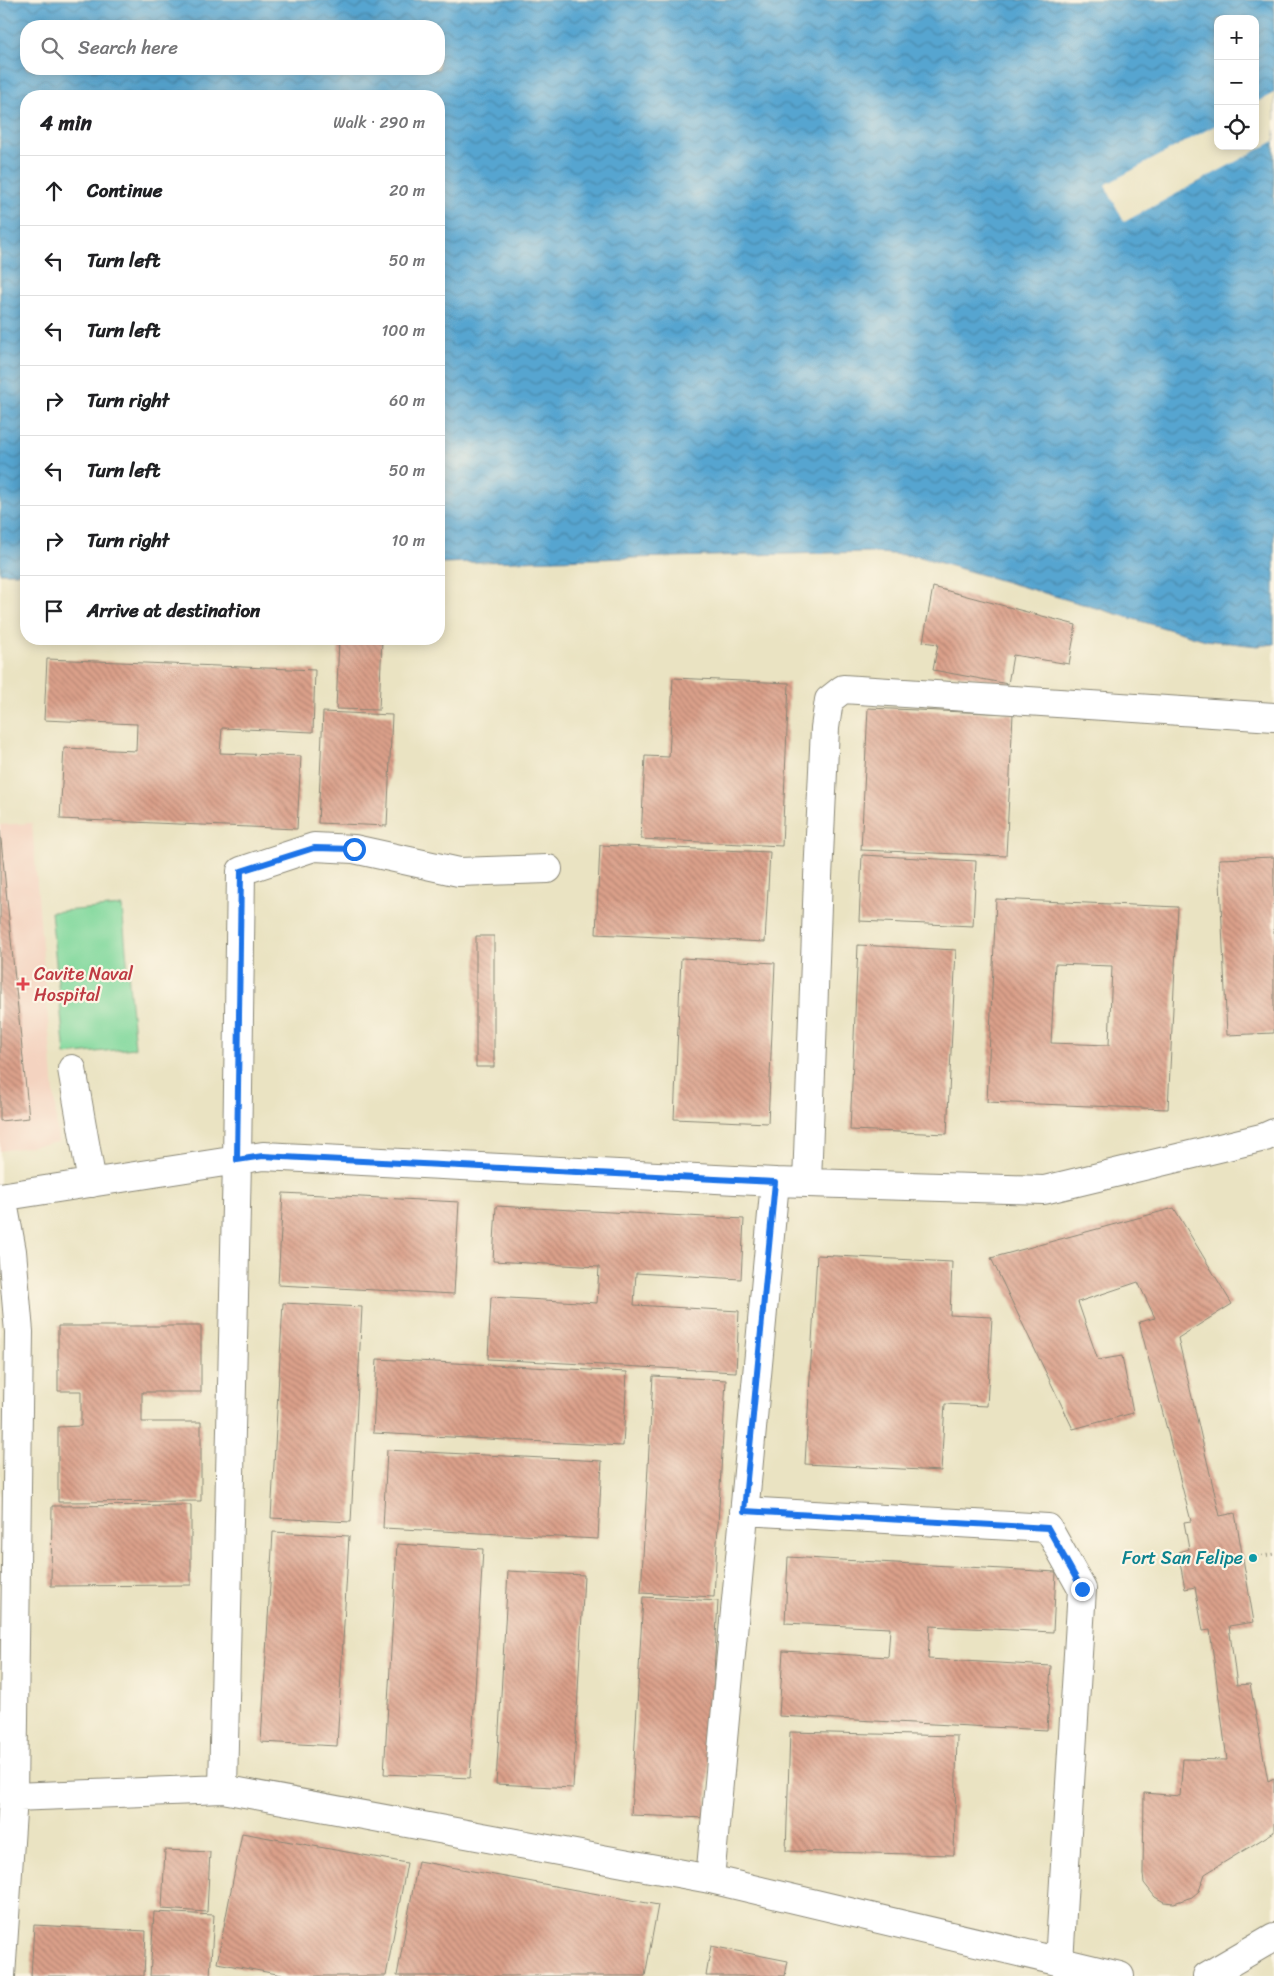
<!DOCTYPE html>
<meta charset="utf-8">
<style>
body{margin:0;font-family:Sriracha,sans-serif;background:#f2f2f2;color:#202124}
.controls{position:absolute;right:15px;top:15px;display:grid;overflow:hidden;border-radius:10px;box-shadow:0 2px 12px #0003}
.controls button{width:45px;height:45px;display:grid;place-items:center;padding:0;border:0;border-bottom:1px solid #e0e0e0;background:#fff;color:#202124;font:25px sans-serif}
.stop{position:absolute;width:15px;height:15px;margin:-11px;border:4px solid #1a73e8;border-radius:50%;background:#fff}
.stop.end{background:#1a73e8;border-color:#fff;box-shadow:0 1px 5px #0008}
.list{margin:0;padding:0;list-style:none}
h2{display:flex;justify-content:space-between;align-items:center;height:65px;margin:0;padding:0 20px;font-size:21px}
h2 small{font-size:16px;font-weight:400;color:#757577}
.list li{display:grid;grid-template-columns:32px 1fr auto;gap:15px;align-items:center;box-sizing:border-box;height:70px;padding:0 20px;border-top:1px solid #e0e0e0}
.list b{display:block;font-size:19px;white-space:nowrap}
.list em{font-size:16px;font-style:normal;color:#757577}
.icon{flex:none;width:28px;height:28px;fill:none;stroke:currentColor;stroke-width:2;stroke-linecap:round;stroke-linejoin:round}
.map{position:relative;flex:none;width:1274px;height:1976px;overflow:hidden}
.search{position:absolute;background:#fff;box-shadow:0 2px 12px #0003;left:20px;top:20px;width:425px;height:55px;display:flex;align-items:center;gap:12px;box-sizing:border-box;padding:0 18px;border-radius:20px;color:#757577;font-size:19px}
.panel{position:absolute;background:#fff;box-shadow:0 2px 12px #0003;left:20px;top:90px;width:425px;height:555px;border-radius:20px}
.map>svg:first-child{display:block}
</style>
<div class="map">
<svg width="1274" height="1976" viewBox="0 0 1274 1976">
<defs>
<pattern id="water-waves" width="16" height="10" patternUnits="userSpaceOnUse" patternTransform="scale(1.25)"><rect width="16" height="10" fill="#57a5d0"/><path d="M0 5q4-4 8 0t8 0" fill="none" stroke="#4887a9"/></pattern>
<pattern id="building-back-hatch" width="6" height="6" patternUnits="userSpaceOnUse" patternTransform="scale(1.25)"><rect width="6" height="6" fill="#dba08a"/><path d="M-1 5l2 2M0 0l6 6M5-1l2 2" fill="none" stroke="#b28371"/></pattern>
</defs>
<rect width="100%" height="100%" fill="#fcf5e5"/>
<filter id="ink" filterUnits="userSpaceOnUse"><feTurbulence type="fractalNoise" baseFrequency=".02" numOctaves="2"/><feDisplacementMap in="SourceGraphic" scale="10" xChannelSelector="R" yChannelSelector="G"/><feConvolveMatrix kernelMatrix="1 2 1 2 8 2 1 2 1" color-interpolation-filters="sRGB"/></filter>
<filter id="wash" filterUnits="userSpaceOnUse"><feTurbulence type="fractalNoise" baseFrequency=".0096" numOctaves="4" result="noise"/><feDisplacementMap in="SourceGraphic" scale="20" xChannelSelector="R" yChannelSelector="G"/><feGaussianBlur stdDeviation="1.12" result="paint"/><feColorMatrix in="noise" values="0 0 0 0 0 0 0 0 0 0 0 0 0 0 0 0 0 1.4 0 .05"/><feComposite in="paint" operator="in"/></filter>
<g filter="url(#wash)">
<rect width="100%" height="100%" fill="#eae3c2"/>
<!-- built -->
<path fill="#f4d3c0" d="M32 823 58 1142 0 1151V825Z"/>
<!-- pitch -->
<path fill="#80d89c" stroke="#568264" d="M122 906 135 1048 65 1055 51 912Z"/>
<!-- water -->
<path fill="url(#water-waves)" stroke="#41687e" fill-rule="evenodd" d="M0 0H1274V644L1257 646 1206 640 917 556 866 552 439 563V96H26V573H0ZM1218 19H1255V146H1218ZM26 26H439V69H26Z"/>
<!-- pier -->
<path fill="#eae3c2" d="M1274 93V141L1124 222 1105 185 1218 124V146H1255V103Z"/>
<g id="blocks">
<!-- building -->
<path fill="url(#building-back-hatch)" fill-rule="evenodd" d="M933 587 1076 625 1069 664 1013 655 1008 684 933 670 938 644 923 642Z
M339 639H382L379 710 336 709Z
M47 659 315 670 313 732 222 728 220 753 301 756 297 829 60 819 64 748 136 751 137 724 44 720Z
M673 678 789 683 782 846 641 839 645 756 669 757Z
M868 708 1013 714 1006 856 861 850Z
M323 712 392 715 387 826 318 823Z
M0 830 29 1118 0 1121Z
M600 845 770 852 765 942 596 934Z
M862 855 976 861 973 926 859 921Z
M1274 857V1033L1227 1035 1219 859Z
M996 899 1178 907 1168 1109 987 1102ZM1055 964 1112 966 1109 1045 1051 1043Z
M476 936H494V1067H476Z
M858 945 956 950 947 1134 850 1130Z
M681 958 775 963 768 1123 674 1119Z
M283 1193 459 1202 454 1294 278 1285Z
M496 1206 744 1219 741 1279 636 1273 634 1305 739 1311 736 1372 488 1359 491 1297 597 1303 599 1267 493 1261Z
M1174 1208 1232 1304 1178 1338 1220 1516 1235 1513 1254 1622 1229 1626 1237 1685 1250 1684 1268 1781 1274 1778V1832L1205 1874 1199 1891 1192 1897 1174 1903 1164 1902 1155 1897 1144 1883 1143 1874 1144 1793 1180 1796 1183 1759 1227 1760 1210 1630 1203 1631 1195 1587 1185 1589 1178 1552 1189 1549 1184 1522 1191 1521 1139 1322 1155 1318 1138 1282 1078 1302 1098 1360 1122 1356 1133 1413 1073 1429 991 1258Z
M817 1255 952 1262 950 1315 992 1317 987 1406 945 1404 941 1471 805 1464Z
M283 1303 362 1307 351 1522 271 1518Z
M58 1326H201V1392H142V1422H201V1501L58 1502V1427L81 1426V1391H58Z
M377 1359 627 1372 623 1446 373 1433Z
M653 1376 726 1380 714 1597 641 1593Z
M387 1450 602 1461 598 1539 383 1528Z
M191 1505V1585L51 1586 52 1506Z
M273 1532 349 1536 337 1746 261 1742Z
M397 1544 483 1549 470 1778 384 1774Z
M788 1557 1056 1572 1053 1632 930 1626 928 1659 1051 1666 1047 1730 779 1716 783 1651 888 1657 890 1628 785 1623Z
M508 1571 584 1575 573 1788 496 1784Z
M643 1597 718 1601 706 1818 631 1815Z
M790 1732 957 1736 954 1855 786 1851Z
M242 1833 407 1863 386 1976H288L217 1963Z
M165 1850 210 1852 207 1912 162 1909Z
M418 1861 658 1905 645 1976H397Z
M154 1912 214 1915 210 1976H150Z
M34 1925 146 1931 144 1976H31Z
M711 1946 788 1961 785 1976H706Z"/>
</g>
</g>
<g filter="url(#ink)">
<use href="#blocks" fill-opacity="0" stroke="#8a8776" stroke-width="1"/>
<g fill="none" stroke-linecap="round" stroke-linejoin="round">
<!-- minor casing -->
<g stroke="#8a8776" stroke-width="30">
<path id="minor" d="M72 1069 92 1183
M807 1183 818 877 825 728 829 700 843 689 1274 717
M0 1197 263 1156 775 1182 1044 1190 1265 1137 1274 1133
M744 1511 1048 1528 1082 1589 1059 1962
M223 1789 237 1161 241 871 314 847 354 849 459 872 548 869
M13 1797 223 1789 710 1879 1120 1976
M710 1879 775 1182
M1 1976 13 1797 19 1332 12 1251 2 1197
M1207 1976 1274 1937"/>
</g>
<!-- path -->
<path stroke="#8a8776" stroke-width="3" stroke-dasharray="1 4" stroke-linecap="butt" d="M1252 1558 1274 1554"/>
<!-- minor -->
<use href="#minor" stroke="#fff" stroke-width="28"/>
</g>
</g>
<g fill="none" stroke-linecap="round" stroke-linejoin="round" filter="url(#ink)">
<!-- route -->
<path stroke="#1a73e8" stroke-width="6" d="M354 849 314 848 241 871 237 1160 263 1156 775 1182 744 1511 1048 1528 1082 1589"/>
</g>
<!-- markers -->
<path fill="#e0444e" stroke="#fcf5e5" stroke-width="2" d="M20.5 976.5h5v5h5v5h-5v5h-5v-5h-5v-5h5z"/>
<circle fill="#0f9aa8" stroke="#fcf5e5" stroke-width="2" cx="1253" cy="1558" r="5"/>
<g text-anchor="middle" stroke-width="4.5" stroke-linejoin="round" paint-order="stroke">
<!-- health labels -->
<g font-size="18" fill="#be3a42" stroke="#fcf5e5" text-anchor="start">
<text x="34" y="980">Cavite Naval<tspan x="34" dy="21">Hospital</tspan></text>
</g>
<!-- culture labels -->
<g font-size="18" fill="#0d838f" stroke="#fcf5e5" text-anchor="end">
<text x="1243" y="1564">Fort San Felipe</text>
</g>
</g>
</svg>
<div class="controls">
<button>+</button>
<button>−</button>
<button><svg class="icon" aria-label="locate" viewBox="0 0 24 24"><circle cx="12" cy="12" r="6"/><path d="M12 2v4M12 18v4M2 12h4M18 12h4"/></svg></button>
</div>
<div class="stop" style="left:354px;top:849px"></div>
<div class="stop end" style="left:1082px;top:1589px"></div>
<div class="search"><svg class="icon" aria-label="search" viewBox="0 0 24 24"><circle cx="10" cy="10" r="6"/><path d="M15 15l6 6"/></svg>Search here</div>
<section class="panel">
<h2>4 min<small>Walk · 290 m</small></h2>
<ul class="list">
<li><svg class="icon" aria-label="ahead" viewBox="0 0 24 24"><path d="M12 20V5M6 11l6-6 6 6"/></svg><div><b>Continue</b></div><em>20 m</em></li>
<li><svg class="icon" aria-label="left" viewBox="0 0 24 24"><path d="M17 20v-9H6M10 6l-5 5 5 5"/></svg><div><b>Turn left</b></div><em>50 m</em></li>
<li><svg class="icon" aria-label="left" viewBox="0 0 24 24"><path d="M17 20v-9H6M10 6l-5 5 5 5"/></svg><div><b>Turn left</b></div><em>100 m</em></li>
<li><svg class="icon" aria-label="right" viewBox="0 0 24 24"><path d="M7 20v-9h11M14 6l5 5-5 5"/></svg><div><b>Turn right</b></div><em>60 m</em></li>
<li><svg class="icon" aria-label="left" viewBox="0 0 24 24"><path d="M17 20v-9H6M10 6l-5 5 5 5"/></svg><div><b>Turn left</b></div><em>50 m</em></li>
<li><svg class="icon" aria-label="right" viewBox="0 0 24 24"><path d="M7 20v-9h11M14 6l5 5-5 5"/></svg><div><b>Turn right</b></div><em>10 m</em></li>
<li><svg class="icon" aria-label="arrive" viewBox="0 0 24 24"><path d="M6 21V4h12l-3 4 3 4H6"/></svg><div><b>Arrive at destination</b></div></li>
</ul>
</section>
</div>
